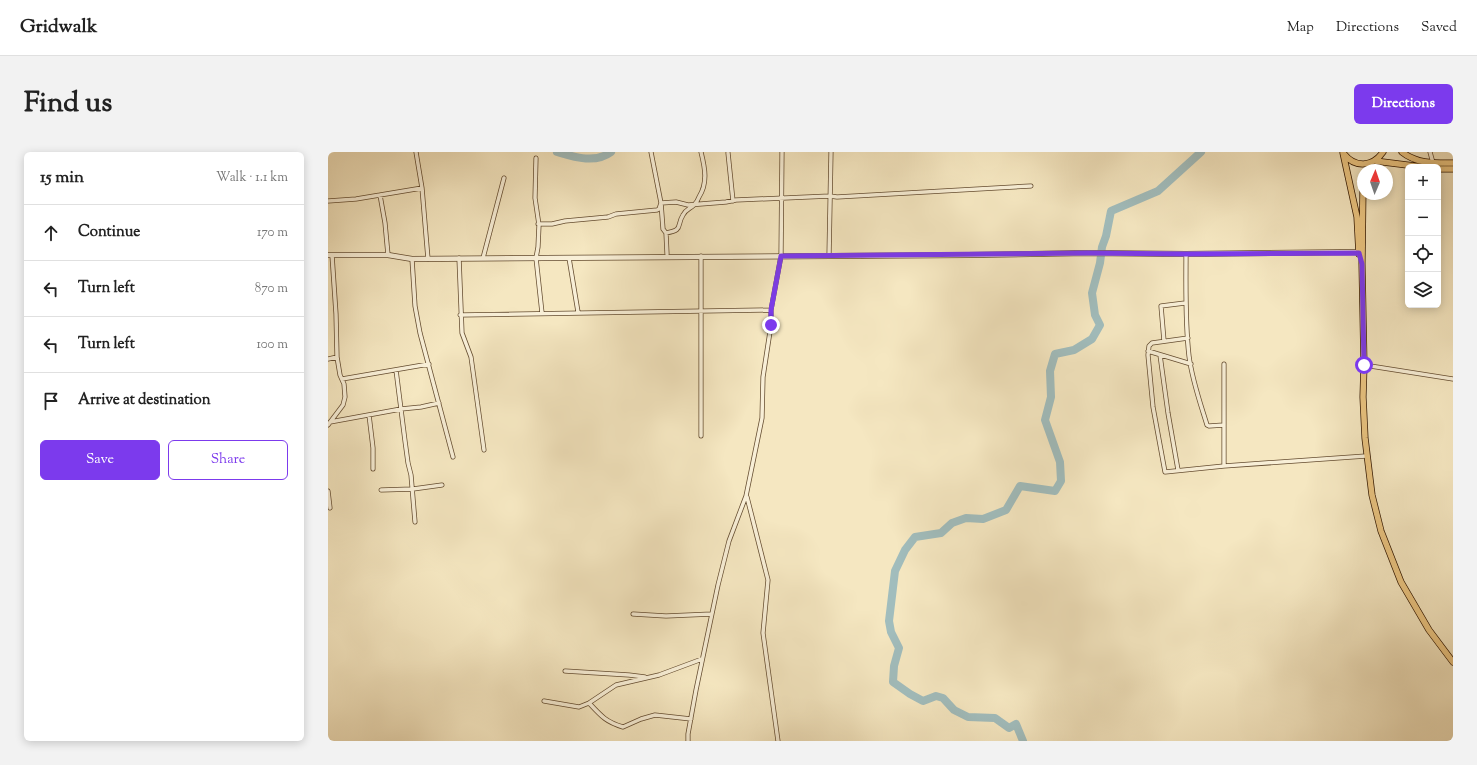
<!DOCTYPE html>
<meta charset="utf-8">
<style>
body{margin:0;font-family:"Sorts Mill Goudy",serif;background:#f2f2f2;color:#222}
.controls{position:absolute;right:12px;top:12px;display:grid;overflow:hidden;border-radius:6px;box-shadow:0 2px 10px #0003}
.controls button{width:36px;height:36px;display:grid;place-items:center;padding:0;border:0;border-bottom:1px solid #e0e0e0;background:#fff;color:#222;font:20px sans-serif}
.compass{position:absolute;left:1029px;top:12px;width:36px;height:36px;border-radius:50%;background:#fff;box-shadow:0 2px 10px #0003;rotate:2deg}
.stop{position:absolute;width:12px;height:12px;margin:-9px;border:3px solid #7c3aed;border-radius:50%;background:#fff}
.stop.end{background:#7c3aed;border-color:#fff;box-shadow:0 1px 4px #0008}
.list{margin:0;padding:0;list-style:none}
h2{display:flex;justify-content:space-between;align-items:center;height:52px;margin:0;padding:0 16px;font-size:17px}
h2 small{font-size:13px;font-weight:400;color:#767676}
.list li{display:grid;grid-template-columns:26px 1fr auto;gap:12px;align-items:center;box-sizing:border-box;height:56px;padding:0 16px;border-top:1px solid #e0e0e0}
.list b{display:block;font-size:15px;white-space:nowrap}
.list em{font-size:13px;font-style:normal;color:#767676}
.actions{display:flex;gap:8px;padding:12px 16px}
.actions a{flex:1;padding:9px 0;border:1px solid #7c3aed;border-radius:6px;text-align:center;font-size:14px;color:#7c3aed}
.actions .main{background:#7c3aed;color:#fff}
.icon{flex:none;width:22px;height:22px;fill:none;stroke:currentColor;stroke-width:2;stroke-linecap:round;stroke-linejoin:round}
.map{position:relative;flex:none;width:1125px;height:589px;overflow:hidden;border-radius:6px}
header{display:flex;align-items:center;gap:24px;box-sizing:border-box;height:56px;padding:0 20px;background:#fff;border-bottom:1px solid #e0e0e0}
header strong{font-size:19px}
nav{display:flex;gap:22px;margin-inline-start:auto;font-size:14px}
.intro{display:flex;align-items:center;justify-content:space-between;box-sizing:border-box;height:96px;padding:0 24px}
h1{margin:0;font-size:28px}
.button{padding:10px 18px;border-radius:6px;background:#7c3aed;color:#fff;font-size:14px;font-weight:700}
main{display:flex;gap:24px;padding:0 24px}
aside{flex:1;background:#fff;border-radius:6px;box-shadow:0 2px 10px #0003}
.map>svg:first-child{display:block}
</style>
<header>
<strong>Gridwalk</strong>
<nav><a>Map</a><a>Directions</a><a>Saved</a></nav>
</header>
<div class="intro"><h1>Find us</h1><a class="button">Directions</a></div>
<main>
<aside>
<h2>15 min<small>Walk · 1.1 km</small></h2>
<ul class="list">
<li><svg class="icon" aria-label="ahead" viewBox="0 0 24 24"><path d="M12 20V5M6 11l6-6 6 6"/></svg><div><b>Continue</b></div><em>170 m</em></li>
<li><svg class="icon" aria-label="left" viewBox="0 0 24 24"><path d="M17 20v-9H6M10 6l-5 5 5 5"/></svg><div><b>Turn left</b></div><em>870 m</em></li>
<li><svg class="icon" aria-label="left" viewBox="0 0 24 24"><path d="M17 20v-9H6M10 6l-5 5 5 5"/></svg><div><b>Turn left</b></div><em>100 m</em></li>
<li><svg class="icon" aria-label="arrive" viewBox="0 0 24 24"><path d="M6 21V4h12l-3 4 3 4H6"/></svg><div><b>Arrive at destination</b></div></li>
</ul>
<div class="actions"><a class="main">Save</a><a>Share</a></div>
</aside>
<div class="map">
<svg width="1125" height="589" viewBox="0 0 1125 589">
<rect width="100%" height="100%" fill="#f5e7c1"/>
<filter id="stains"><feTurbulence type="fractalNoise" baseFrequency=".005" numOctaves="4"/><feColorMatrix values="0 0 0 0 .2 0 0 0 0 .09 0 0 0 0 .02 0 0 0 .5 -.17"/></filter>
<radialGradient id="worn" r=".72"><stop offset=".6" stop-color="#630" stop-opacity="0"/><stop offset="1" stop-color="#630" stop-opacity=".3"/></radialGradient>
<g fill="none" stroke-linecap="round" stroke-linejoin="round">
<!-- river -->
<path stroke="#a1bdbd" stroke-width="8" d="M229 0C246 5 267 12 283 0
M695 589 688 572 681 576 667 566 640 565 626 558 615 546 608 544 595 549 582 542 565 530 566 514 571 496 563 480 561 469 567 419 577 398 587 385 613 381 624 371 638 366 655 367 678 358 692 334 727 339 733 329 732 310 717 268 723 245 722 219 727 202 746 198 764 187 772 173 767 163 764 141 772 111 774 95 778 84 783 59 830 39 873 0"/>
<!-- minor casing -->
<g stroke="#644c30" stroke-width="5">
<path id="minor" d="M88 0 94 36 100 107
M323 0 333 51 335 77 338 81 339 102
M1102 0 1105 11V15
M400 1 405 49
M208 6 207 46 211 73 210 95 208 106 214 161
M52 43 57 71 60 103
M0 49 28 47 94 36
M210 72H224L237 69 280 65 288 62 329 58 331 57 333 51 348 50 360 53 398 50 408 48 502 44 509 45 703 34
M338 81C356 78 348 74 355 63 358 57 362 57 366 53 368 51 370 48 371 45 380 31 377 16 373 0
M858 102C858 136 857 170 861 204 864 228 872 250 879 273L881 274 896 273
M501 104 503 0
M131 106 134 181 143 205 156 298
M155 106 176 26
M241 106 250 160
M84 107 87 154 92 181 125 305
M132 163 443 158
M860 186 824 191 821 194 820 203 825 255 837 320 896 314 1038 304
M836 189 833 154 857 151
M820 199 863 212
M832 203 840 261 850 318
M0 207 9 205
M896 212V314
M1036 213 1125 227
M68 218 77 289 80 311 83 323 87 370
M14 227 101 212
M41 263 45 296V317
M2 270 73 257 93 255 111 251
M0 273 15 253 17 245 16 232 12 223 9 205 8 162 4 103
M373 284V104
M53 338 85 337 114 333
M0 339 2 356
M419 345 440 428 435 481 450 589
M305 462 338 464 384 462
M237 519 301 523 317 525
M216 549 251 555 261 551 288 533 331 523 374 507
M261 551C273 564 278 570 295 575L313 567 327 563 363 567
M360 589V582L368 538 390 433 401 389 418 344 434 266 435 225 443 173V158L453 104 454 0"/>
</g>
<!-- tertiary casing -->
<g stroke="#644c30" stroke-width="6">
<path id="tertiary" d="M0 103H60L84 107 640 103 760 101 858 102 1034 100"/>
</g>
<!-- primary casing -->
<g stroke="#331800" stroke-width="7">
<path id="primary" d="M1074 0C1089 12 1107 11 1125 11
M1015 1 1029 65 1031 102
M1016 2C1027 16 1045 15 1055 0
M1047 9 1095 15
M1110 17H1125
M1035 36 1034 112 1036 213 1035 245 1037 286 1044 343 1053 379 1073 430 1101 478 1125 510"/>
</g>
<!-- minor -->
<use href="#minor" stroke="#f8efd7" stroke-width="3.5"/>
<!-- tertiary -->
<use href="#tertiary" stroke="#f8efd7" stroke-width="4.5"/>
<!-- primary -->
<use href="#primary" stroke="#eac480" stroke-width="5.5"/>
</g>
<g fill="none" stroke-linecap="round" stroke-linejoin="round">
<!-- route -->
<path stroke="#7c3aed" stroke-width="5" d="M443 173V158L453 104 760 101 858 102 1031 101 1034 112 1036 213"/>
</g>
<rect width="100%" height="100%" filter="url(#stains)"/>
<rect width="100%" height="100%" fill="url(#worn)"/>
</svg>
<div class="controls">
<button>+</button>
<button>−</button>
<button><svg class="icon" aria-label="locate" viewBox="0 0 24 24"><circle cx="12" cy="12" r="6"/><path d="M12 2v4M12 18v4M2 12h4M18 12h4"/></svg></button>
<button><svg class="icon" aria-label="layers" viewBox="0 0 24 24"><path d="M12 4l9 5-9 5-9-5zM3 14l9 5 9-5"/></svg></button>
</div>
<svg class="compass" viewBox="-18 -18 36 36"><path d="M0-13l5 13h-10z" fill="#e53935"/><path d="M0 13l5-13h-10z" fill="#767676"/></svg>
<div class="stop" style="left:1036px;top:213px"></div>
<div class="stop end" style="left:443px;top:173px"></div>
</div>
</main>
